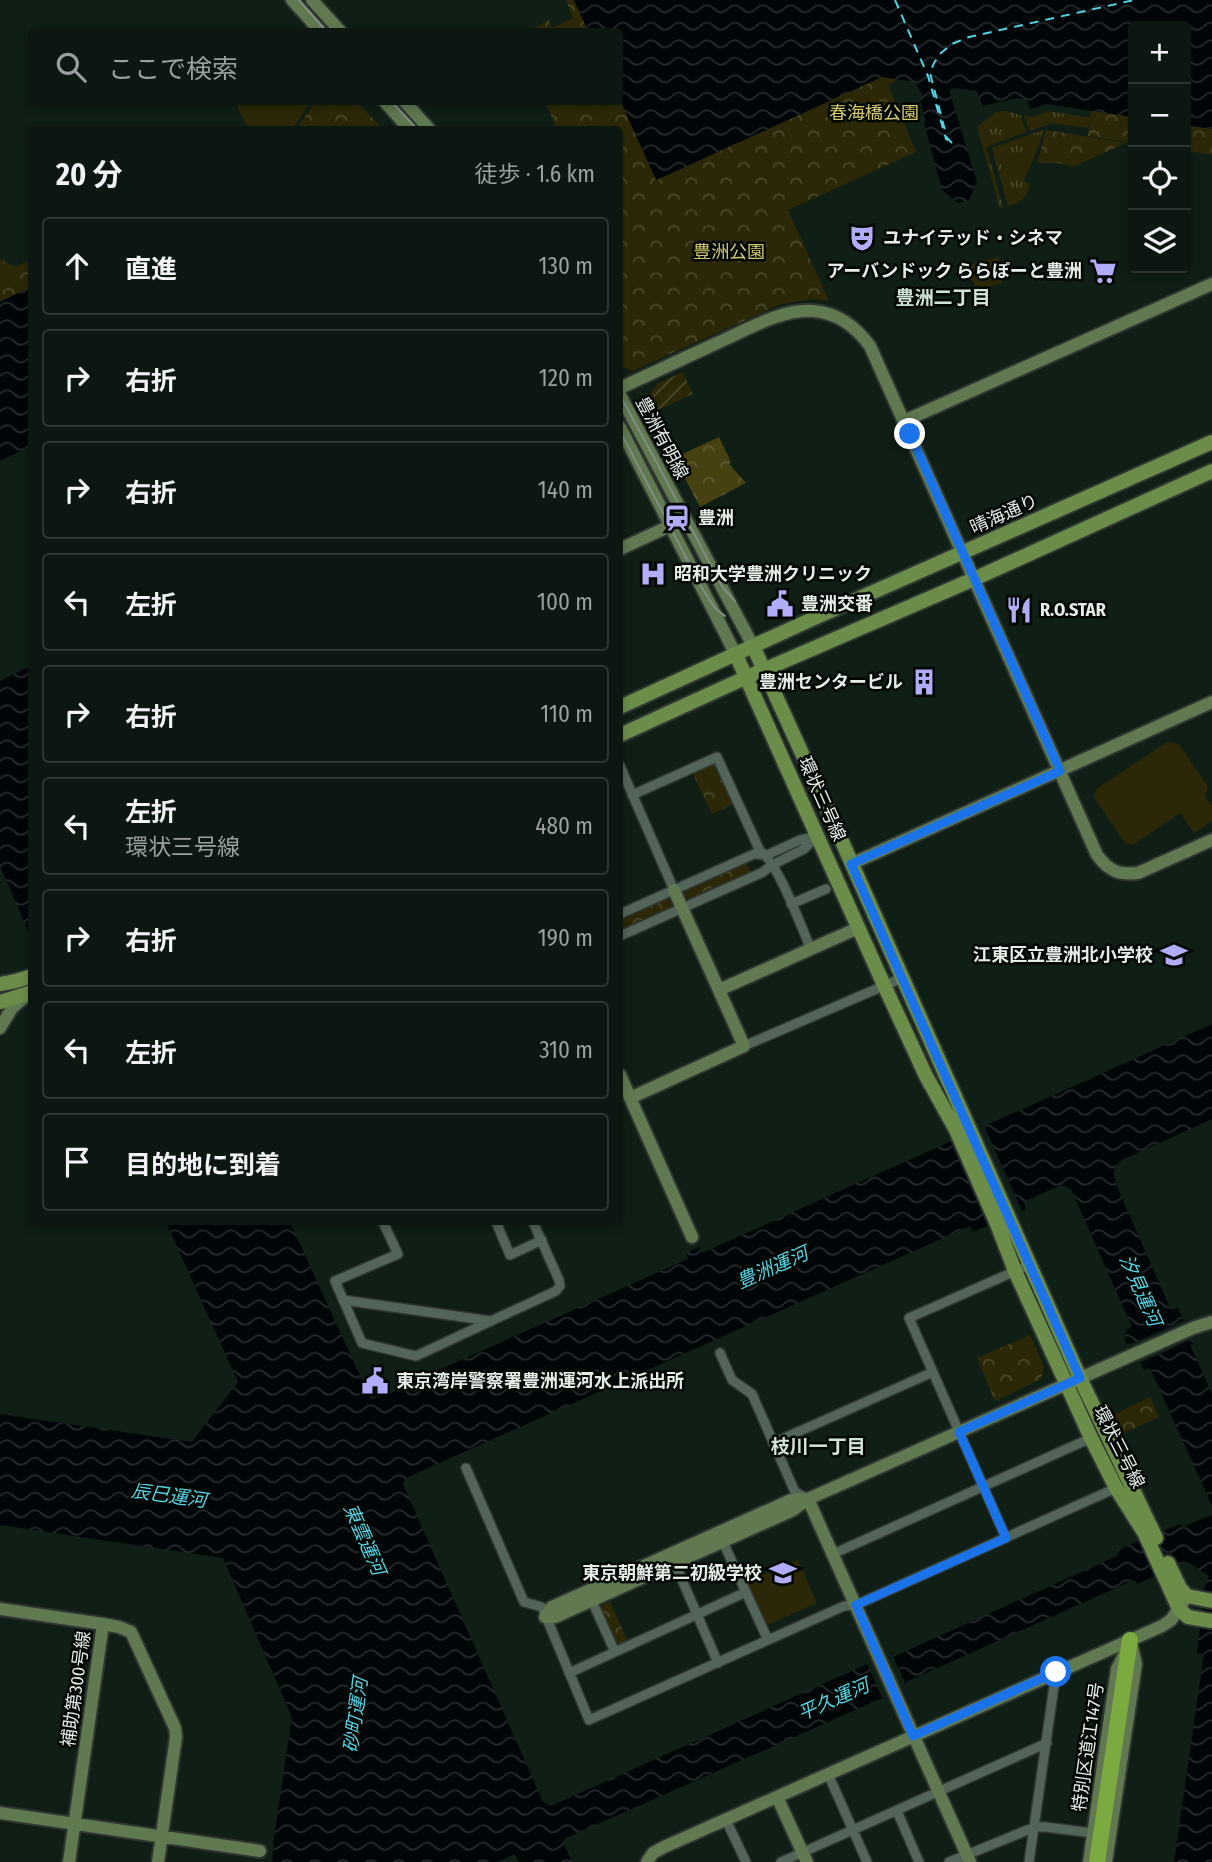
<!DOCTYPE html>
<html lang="ja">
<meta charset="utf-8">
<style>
body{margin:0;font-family:"Fira Sans Condensed","Noto Sans JP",sans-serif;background:#19241e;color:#f1f3f6}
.controls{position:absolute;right:21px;top:21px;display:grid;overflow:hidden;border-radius:7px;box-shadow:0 4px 10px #0003}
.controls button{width:63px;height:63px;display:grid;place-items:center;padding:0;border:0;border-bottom:2px solid #2b3630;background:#0b1710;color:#f1f3f6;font:35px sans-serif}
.stop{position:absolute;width:21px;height:21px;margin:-16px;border:5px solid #1a73e8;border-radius:50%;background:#fff}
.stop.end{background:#1a73e8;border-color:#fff;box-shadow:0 2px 7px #0008}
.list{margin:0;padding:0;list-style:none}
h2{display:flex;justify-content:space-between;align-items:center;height:91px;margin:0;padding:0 28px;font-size:30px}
h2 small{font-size:23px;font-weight:400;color:#9a9f9f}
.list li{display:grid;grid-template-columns:46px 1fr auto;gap:21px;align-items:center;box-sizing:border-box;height:98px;margin:0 14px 14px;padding:0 14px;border:2px solid #2b3630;border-radius:7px}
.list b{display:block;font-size:26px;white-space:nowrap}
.list p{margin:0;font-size:23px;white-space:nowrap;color:#9a9f9f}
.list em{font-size:23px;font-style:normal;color:#9a9f9f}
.icon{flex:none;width:38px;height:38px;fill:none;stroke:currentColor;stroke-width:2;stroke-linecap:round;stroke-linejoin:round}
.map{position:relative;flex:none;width:1212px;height:1862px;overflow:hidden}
.search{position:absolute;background:#0b1710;box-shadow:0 4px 10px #0003;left:28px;top:28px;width:595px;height:77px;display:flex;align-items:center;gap:18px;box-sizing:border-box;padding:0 24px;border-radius:7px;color:#9a9f9f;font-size:26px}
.panel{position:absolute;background:#0b1710;box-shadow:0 4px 10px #0003;left:28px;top:126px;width:595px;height:1099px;border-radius:7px}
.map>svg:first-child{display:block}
</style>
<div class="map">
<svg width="1212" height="1862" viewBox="0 0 1212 1862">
<defs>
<pattern id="grass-tufts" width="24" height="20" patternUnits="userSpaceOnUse" patternTransform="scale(1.75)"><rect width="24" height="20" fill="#2c2807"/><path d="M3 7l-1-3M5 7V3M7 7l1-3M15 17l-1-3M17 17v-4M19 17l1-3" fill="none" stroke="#4a482b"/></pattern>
<pattern id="forest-crowns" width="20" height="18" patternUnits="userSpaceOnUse" patternTransform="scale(1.75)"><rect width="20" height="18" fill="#474111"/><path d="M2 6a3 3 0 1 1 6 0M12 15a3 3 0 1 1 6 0" fill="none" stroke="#615d34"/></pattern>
<pattern id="park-crowns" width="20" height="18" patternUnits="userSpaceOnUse" patternTransform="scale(1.75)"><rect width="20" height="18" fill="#2c2807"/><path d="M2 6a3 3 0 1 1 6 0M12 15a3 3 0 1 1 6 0" fill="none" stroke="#4a482b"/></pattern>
<pattern id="garden-furrows" width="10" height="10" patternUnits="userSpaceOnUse" patternTransform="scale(1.75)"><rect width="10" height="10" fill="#2c2807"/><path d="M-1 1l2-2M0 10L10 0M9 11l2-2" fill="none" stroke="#4a482b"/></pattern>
<pattern id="water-waves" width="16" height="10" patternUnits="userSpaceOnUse" patternTransform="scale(1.75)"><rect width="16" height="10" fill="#000508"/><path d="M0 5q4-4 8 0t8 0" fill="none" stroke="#252a2c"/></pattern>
</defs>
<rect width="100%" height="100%" fill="#0f1f15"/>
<!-- grass -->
<path fill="url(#grass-tufts)" d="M1005 111 1021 115 1026 132 986 147 1003 207 1000 208 977 127 996 112Z
M1049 111 1090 118 1088 128 1052 123 1029 131 1024 115 1032 117Z
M1043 130C1041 137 1039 146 1036 153 1032 164 1027 169 1024 181L1029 184C1029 197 1019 203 1008 206L992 148Z
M999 257 1002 283 977 290 965 266Z"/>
<!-- forest -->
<path fill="url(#forest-crowns)" d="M719 437 731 462 729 464 746 483 700 507 674 458Z"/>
<!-- park -->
<path fill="url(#park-crowns)" d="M566 0H574L589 32H526L549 20 552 28 573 18Z
M882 77 895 79 896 81 888 85 916 152 788 210 829 301 810 299 779 305 632 371 623 367 620 359V130L557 129 545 102H620V99L657 180Z
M315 102H357L383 129H300L297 128Z
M1091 110 1133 117V143L1088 136Z
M1186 125 1212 129V155L1186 151Z
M1046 130 1126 143 1072 167C1062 161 1048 163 1037 163Z
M0 259 15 267 31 260V287L0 301Z
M713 762 716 763 734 804 712 814 692 772Z
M744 862 749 867 750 872 747 876 691 900 685 897V889Z
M666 898 672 902V907L670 911 620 934V917Z
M1030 1335 1044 1367 1041 1379 995 1401 977 1358Z
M1150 1397 1159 1417 1121 1434 1115 1420 1117 1419 1115 1414Z
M610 1602 628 1642 616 1648 598 1607Z"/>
<!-- garden -->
<path fill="url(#garden-furrows)" d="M683 372 693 394 649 414 641 399 650 394 658 383Z"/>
<!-- pitch -->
<path fill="#2c2807" d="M235 102H310L292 130 248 129Z
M1167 742 1179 744 1208 787 1205 796 1212 806V821L1194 833 1180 813 1133 845 1125 843 1094 797 1096 789Z
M798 1560 817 1603 765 1626 746 1582Z"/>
<!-- water -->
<path fill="url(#water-waves)" d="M574 0H1212V129L1186 125V26H1133V117L1047 104 1030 109 1027 100 1018 98 983 106 977 91 957 88 949 90 977 182 969 200 958 203 942 190 924 123 926 122 920 99 923 96 915 82 882 77 656 180 620 100V32L588 31Z
M31 287V446L0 461V302Z
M31 666V937L0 866V681Z
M1212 1024V1119L1122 1160C1113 1167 1113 1173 1116 1184L1171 1310 1178 1308 1194 1343 1190 1345 1212 1394V1506L1150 1368 1144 1370 1132 1343 1127 1344 1123 1334 1127 1333 1126 1330 1132 1327 1071 1189 1061 1185 1024 1202 1026 1209 973 1232 970 1226 406 1478 403 1484 543 1802 551 1806 892 1653 895 1656 1119 1555 1117 1550 1180 1524 1182 1527 1212 1515V1862H1174L1204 1654 1197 1653 1204 1589 1209 1576 1188 1562 1137 1584 1134 1580 906 1682 907 1687 564 1839 563 1842 572 1862H519L515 1854 498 1862H272L274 1844H273L292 1717 223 1558 0 1525V1414L192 1442 238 1382 166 1222H290L371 1400 688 1259 686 1253 699 1247 702 1253Z"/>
<!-- pier -->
<path fill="#0f1f15" d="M983 1123 1022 1211 988 1227 949 1138Z
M1187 1319 1195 1338 1138 1364 1129 1345Z
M890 1650 908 1689 883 1700 866 1661Z"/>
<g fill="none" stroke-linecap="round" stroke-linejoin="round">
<!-- ferry -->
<path stroke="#54d3e4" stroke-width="2" stroke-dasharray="9 7" stroke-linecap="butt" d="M895 0 928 76 946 139 948 140
M952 143 947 138 930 73 934 63 941 53 952 44 969 37 1134 0"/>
<!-- street casing -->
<g stroke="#2e3631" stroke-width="12">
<path id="street" d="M620 766 674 890
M632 795 717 757 760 851C778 862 801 927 811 949
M791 904 826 889
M620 914 754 854 767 855 800 840 815 837
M620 936 763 872 772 865 804 849 817 836
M744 1046 902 978
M383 1222 398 1254 335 1281 362 1343 416 1356 491 1321
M496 1222 510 1255 542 1240
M343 1300 491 1321 556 1291 560 1286 559 1280 533 1222
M720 1353 732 1380 752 1394 795 1492 806 1498
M773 1443 933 1372
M466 1468 524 1602 542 1607 589 1720 844 1606 856 1605 1116 1488
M1006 1538 909 1318 1029 1265
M723 1542 768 1640
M833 1554 1091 1438
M673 1559 718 1663
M592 1601 615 1652
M569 1673 746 1592
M828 1774 867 1862
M897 1811 919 1862
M726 1820 746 1862
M781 1862 1047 1743
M949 1862 1035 1827H1045L1093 1833
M1029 1862 1056 1672"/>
</g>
<!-- secondary casing -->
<g stroke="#2e3631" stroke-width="16">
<path id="secondary" d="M292 0 321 32
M312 0 341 32
M385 102 410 130
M405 102 430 130
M620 388C652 373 685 358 717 343 744 331 783 308 813 311 838 313 855 326 870 346L1097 855C1109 871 1118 875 1138 873L1212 840
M620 395 753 646
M904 421 1212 284
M620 427 736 655
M620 549 670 526
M851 864 1212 702
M719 990 858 928
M0 1028 12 1008 27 995
M620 1075 692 1237
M630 1098 744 1046 674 890
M808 1499 970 1862
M0 1609 103 1624 69 1862
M545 1617H555L793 1510 808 1499 1193 1328 1212 1322
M545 1617 552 1607 791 1500 807 1499
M103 1624 119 1627 131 1632 175 1728 176 1737 158 1862
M777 1797 807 1862
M0 1813 260 1851
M647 1862 653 1853 664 1847 1162 1626 1171 1620 1184 1601
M1089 1862 1117 1669 1125 1653
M1106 1862 1136 1664 1132 1647"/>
</g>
<!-- primary casing -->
<g stroke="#2e3631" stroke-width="18">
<path id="primary" d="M753 646 836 828 1080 1378 1156 1538
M736 655 884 985 926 1076 956 1130 997 1224 1015 1271 1091 1438 1116 1488 1145 1534 1179 1609 1188 1617 1212 1621
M620 707 810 620 1212 442
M620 735 747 677 974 579 1212 471
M0 984 16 981 32 976
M0 1002 32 992
M1168 1563 1180 1588 1187 1596 1212 1601"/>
</g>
<!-- highway casing -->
<g stroke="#2e3631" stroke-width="19">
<path id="highway" d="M1097 1862 1130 1640"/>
</g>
<!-- street -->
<use href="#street" stroke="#536458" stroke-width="9"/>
<!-- secondary -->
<use href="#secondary" stroke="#607951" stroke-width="12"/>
<!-- primary -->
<use href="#primary" stroke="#6c8d4a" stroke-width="14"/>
<!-- highway -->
<use href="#highway" stroke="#7da941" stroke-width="16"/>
<!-- tram -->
<path stroke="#818e85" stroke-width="2" d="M299 0 327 32
M392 102 418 130
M620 395 658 465 719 581 724 589 735 601
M620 431 702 588 715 608 725 616"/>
</g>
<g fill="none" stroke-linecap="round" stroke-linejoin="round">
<!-- route -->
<path stroke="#1a73e8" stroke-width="9" d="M910 434 1060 771 851 864 1080 1378 959 1432 1006 1538 856 1605 913 1736 1056 1672"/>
</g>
<!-- icons -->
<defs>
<g id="theatre-bare" transform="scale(2.1)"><path d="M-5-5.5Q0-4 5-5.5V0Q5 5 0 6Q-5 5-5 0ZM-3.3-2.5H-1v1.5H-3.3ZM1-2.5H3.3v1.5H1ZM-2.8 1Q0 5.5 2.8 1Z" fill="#b2adf9" stroke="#030704" stroke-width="2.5" paint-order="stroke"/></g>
<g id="supermarket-bare" transform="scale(2.1)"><path d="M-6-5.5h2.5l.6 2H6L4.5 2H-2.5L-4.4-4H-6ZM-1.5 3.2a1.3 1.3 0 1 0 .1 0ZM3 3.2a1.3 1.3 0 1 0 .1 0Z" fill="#b2adf9" stroke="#030704" stroke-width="2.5" paint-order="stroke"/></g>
<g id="station-bare" transform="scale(2.1)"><path d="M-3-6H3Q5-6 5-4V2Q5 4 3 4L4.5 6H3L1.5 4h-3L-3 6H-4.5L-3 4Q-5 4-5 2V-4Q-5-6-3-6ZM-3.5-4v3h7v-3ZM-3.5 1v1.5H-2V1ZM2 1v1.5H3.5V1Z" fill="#b2adf9" stroke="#030704" stroke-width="2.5" paint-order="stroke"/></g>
<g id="hospital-bare" transform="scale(2.1)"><path d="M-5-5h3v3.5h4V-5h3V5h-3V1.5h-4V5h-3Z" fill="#b2adf9" stroke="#030704" stroke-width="2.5" paint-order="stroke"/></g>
<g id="civic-bare" transform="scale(2.1)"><path d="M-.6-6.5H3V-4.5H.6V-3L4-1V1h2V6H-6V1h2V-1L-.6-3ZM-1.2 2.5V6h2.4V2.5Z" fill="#b2adf9" stroke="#030704" stroke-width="2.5" paint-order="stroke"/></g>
<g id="restaurant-bare" transform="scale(2.1)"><path d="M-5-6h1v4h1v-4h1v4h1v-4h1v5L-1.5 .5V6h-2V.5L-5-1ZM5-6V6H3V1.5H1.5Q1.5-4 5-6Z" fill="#b2adf9" stroke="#030704" stroke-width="2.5" paint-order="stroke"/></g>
<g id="building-bare" transform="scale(2.1)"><path d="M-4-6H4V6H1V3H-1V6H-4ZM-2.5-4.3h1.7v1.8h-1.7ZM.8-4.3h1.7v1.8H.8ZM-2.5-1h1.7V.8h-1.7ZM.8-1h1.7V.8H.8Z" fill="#b2adf9" stroke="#030704" stroke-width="2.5" paint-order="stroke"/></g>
<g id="school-bare" transform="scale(2.1)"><path d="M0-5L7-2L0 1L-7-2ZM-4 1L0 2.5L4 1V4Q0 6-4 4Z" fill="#b2adf9" stroke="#030704" stroke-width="2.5" paint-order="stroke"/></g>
</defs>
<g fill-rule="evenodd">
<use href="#theatre-bare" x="862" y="238"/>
<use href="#supermarket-bare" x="1103" y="271"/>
<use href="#station-bare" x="677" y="518"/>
<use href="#hospital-bare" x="653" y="574"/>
<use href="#civic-bare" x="780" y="604"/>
<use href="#restaurant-bare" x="1019" y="610"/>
<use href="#building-bare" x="924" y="682"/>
<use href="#school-bare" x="1174" y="955"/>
<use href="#civic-bare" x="375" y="1381"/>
<use href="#school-bare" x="783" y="1573"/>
</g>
<g text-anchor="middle" stroke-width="5" stroke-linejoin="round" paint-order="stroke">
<!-- park labels -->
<g font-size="18" fill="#d3c96f" stroke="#030704">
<text x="874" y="119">春海橋公園</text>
<text x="729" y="258">豊洲公園</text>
</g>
<!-- poi labels -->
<g font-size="18" font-weight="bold" fill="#e4eee7" stroke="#030704" text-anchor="start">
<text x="883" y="244">ユナイテッド・シネマ</text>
<text x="1082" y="277" text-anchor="end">アーバンドック ららぽーと豊洲</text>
<text x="698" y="524">豊洲</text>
<text x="674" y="580">昭和大学豊洲クリニック</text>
<text x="801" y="610">豊洲交番</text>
<text x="1040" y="616">R.O.STAR</text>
<text x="903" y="688" text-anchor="end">豊洲センタービル</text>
<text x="1153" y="961" text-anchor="end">江東区立豊洲北小学校</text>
<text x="396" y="1387">東京湾岸警察署豊洲運河水上派出所</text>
<text x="762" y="1579" text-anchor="end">東京朝鮮第二初級学校</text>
</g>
<!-- street labels -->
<g font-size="18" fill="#e4eee7" stroke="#030704">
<text transform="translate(662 438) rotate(62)" y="6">豊洲有明線</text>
<text transform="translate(1004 514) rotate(-24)" y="6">晴海通り</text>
<text transform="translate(822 799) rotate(66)" y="6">環状三号線</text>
<text transform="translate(1119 1447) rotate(63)" y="6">環状三号線</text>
<text transform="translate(76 1689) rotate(-82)" y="6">補助第300号線</text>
<text transform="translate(1088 1747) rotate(-82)" y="6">特別区道江147号</text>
</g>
<!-- neighbourhood labels -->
<g font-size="19" font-weight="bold" fill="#d0e4d6" stroke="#030704">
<text x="943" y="304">豊洲二丁目</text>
<text x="818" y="1453">枝川一丁目</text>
</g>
<!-- water labels -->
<g font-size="19" font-style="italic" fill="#54d3e4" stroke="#030704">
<text transform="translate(772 1267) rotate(-24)" y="7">豊洲運河</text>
<text transform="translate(1141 1290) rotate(66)" y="7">汐見運河</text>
<text transform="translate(169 1495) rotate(8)" y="7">辰巳運河</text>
<text transform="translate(365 1539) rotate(66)" y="7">東雲運河</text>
<text transform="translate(833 1699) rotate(-24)" y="7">平久運河</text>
<text transform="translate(355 1715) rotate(-82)" y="7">砂町運河</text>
</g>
</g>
</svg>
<div class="controls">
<button>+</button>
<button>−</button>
<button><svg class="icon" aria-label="locate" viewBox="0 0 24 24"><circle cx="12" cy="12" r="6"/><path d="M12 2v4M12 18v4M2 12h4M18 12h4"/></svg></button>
<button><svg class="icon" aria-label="layers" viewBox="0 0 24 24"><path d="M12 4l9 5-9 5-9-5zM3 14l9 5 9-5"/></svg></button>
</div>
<div class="stop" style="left:1056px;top:1672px"></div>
<div class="stop end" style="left:910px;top:434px"></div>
<div class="search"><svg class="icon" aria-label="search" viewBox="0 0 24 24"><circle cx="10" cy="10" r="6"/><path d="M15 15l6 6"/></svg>ここで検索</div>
<section class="panel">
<h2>20 分<small>徒歩 · 1.6 km</small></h2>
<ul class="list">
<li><svg class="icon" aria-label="ahead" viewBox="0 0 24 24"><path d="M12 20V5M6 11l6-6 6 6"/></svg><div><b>直進</b></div><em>130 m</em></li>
<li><svg class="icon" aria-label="right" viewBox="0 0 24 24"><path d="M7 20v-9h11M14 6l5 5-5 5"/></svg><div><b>右折</b></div><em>120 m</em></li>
<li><svg class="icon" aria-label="right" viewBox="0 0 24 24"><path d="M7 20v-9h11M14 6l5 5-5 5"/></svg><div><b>右折</b></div><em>140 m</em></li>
<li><svg class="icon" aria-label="left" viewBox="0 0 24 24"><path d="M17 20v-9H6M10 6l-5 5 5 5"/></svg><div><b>左折</b></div><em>100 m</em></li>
<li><svg class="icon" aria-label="right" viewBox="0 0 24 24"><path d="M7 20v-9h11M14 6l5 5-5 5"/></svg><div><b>右折</b></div><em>110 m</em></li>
<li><svg class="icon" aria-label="left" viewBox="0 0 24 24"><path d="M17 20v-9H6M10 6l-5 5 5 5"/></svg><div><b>左折</b><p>環状三号線</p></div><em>480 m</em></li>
<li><svg class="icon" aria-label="right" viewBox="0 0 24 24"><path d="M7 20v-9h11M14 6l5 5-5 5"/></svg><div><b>右折</b></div><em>190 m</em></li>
<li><svg class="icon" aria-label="left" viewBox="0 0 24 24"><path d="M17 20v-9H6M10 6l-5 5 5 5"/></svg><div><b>左折</b></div><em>310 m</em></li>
<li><svg class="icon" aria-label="arrive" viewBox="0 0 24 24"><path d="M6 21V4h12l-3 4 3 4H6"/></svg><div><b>目的地に到着</b></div></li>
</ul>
</section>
</div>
